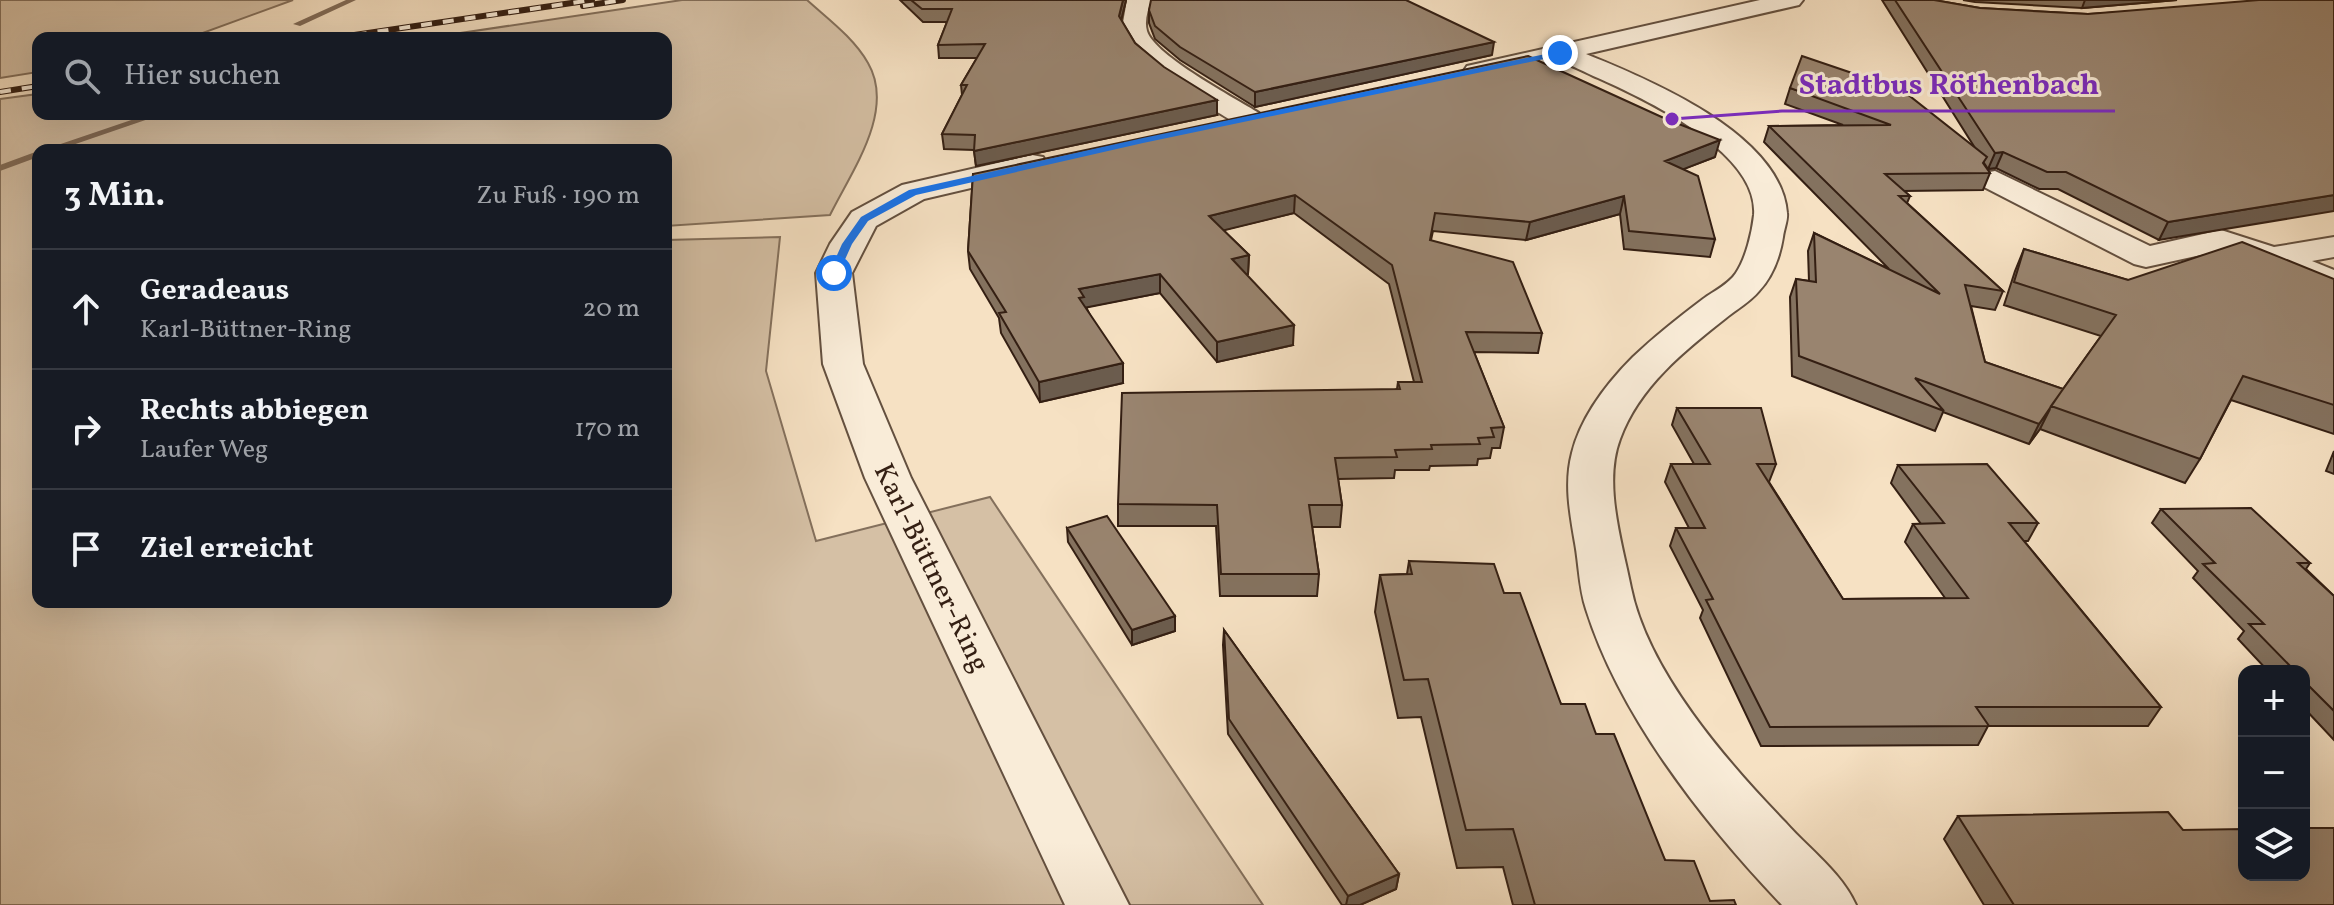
<!DOCTYPE html>
<html lang="de">
<meta charset="utf-8">
<style>
body{margin:0;font-family:Vollkorn,serif;background:#20242c;color:#f1f3f6}
.controls{position:absolute;right:24px;bottom:24px;display:grid;overflow:hidden;border-radius:16px;box-shadow:0 8px 32px #0002}
.controls button{width:72px;height:72px;display:grid;place-items:center;padding:0;border:0;border-bottom:2px solid #363941;background:#171b24;color:#f1f3f6;font:40px sans-serif}
.stop{position:absolute;width:24px;height:24px;margin:-18px;border:6px solid #1a73e8;border-radius:50%;background:#fff}
.stop.end{background:#1a73e8;border-color:#fff;box-shadow:0 2px 8px #0008}
.list{margin:0;padding:0;list-style:none}
h2{display:flex;justify-content:space-between;align-items:center;height:104px;margin:0;padding:0 32px;font-size:34px}
h2 small{font-size:26px;font-weight:400;color:#9ea1a6}
.list li{display:grid;grid-template-columns:52px 1fr auto;gap:24px;align-items:center;box-sizing:border-box;height:120px;padding:0 32px;border-top:2px solid #363941}
.list b{display:block;font-size:30px;white-space:nowrap}
.list p{margin:0;font-size:26px;white-space:nowrap;color:#9ea1a6}
.list em{font-size:26px;font-style:normal;color:#9ea1a6}
.icon{flex:none;width:44px;height:44px;fill:none;stroke:currentColor;stroke-width:2;stroke-linecap:round;stroke-linejoin:round}
.map{position:relative;flex:none;width:2334px;height:905px;overflow:hidden}
.search{position:absolute;background:#171b24;box-shadow:0 8px 32px #0002;left:32px;top:32px;width:640px;height:88px;display:flex;align-items:center;gap:20px;box-sizing:border-box;padding:0 28px;border-radius:16px;color:#9ea1a6;font-size:30px}
.panel{position:absolute;background:#171b24;box-shadow:0 8px 32px #0002;left:32px;top:144px;width:640px;height:464px;border-radius:16px}
.map>svg:first-child{display:block}
</style>
<div class="map">
<svg width="2334" height="905" viewBox="0 0 2334 905">
<rect width="100%" height="100%" fill="#f6e1c3"/>
<filter id="stains"><feTurbulence type="fractalNoise" baseFrequency=".0025" numOctaves="4"/><feColorMatrix values="0 0 0 0 .2 0 0 0 0 .09 0 0 0 0 .02 0 0 0 .5 -.17"/></filter>
<radialGradient id="worn" r=".72"><stop offset=".6" stop-color="#630" stop-opacity="0"/><stop offset="1" stop-color="#630" stop-opacity=".3"/></radialGradient>
<!-- green -->
<path fill="#d5c0a5" stroke="#84705c" stroke-width="2" d="M0 0H293L189 38H38V72L0 78Z
M682 0H807C828 19 854 38 868 63 896 111 851 172 830 215L666 226V150H38V602H666V240L780 237 766 371 816 541 990 497 1263 905H0V99L38 94V114H666V38H427Z"/>
<g fill="none" stroke-linecap="round" stroke-linejoin="round">
<!-- stream -->
<path fill="#816c59" fill-rule="evenodd" d="M346 0H356L300 26 293 24Z
M149 114H163L58 150H43Z
M38 151V157L0 171V165Z"/>
<!-- minor casing -->
<g stroke="#64503f" stroke-width="4">
<path id="minor" d="M1127 0H1151C1148 10 1144 21 1147 31 1155 56 1235 98 1259 113L1263 119 1259 125 1249 128 1239 125C1206 104 1132 68 1122 28Z
M1760 0H1803L1799 5 1586 54C1648 79 1781 134 1787 213 1788 220 1784 229 1783 237 1780 256 1773 276 1759 291 1750 302 1737 309 1726 318 1684 351 1639 387 1620 439 1603 484 1622 542 1631 588 1648 672 1728 763 1786 823 1810 850 1841 872 1856 905H1782C1705 824 1620 717 1586 609 1579 588 1579 565 1575 543 1570 514 1564 483 1572 453 1581 417 1607 383 1633 357 1655 336 1679 317 1703 299 1714 291 1729 284 1736 273 1746 258 1752 233 1754 215 1759 152 1645 99 1598 78 1586 73 1571 64 1559 62 1545 59 1493 76 1476 80L1467 78 1463 72 1467 66 1476 64Z
M1032 155 1043 157 1047 164 1043 171 924 199 876 226 852 273 863 364 911 478 1129 905H1065L865 478 823 364 816 273 830 244 852 212 902 185Z
M1995 171 2150 246 2221 230 2274 247 2334 237V257L2312 261 2334 270V294L2219 251 2146 267 2134 264 1984 187 1979 180 1984 173Z"/>
</g>
<!-- minor -->
<use href="#minor" fill="#f9ecd8" fill-rule="evenodd"/>
<!-- rail casing -->
<g stroke="#341f13" stroke-width="6">
<path id="rail" d="M583 6 623 0
M334 38 592 0
M0 92 38 86"/>
</g>
<!-- rail -->
<use href="#rail" stroke="#f9ecd8" stroke-width="4" stroke-dasharray="11" stroke-linecap="butt"/>
</g>
<!-- wall -->
<path fill="#84725f" stroke="#341f13" stroke-width="2" d="M900 0H1126L1121 20 1135 43 1217 115 976 166 974 150 944 149 942 134 962 95 961 85 977 58H939L938 45 947 22H923Z
M1882 0H1934L1980 8 2088 14 2334 0 2159 240 2058 189H2039L1996 168 1988 169 1984 163V164L1990 173 1983 190 1904 191 1910 196 1907 203 2003 291 1995 310 1971 306 1985 362 2063 389 2101 336 2004 305 2015 271 2024 249 2128 280 2334 279V434L2231 400 2200 459 2185 483 2040 429 2029 444 1943 412 1935 431 1792 376 1790 297 1796 279 1809 281 1808 251 1814 233 1889 269 1764 142 1769 126 1843 125 1785 104 1790 88 1975 148Z
M1963 0H2177L2082 8 1975 2Z
M1149 10 1492 55 1255 107 1180 60 1155 39 1149 23Z
M1715 157 1683 169 1715 239 1710 257 1624 249 1620 214 1526 240 1433 231 1431 240 1542 333 1538 353 1474 352 1504 427 1500 448H1492L1490 458 1478 459 1477 465 1430 466 1429 470H1395L1394 478 1338 479 1342 505 1340 527H1312L1319 574 1317 596H1220L1216 526H1118V504L1397 389 1398 382H1414L1389 284 1294 213 1223 230 1249 255 1248 274 1246 275 1293 345 1217 362 1160 293 1086 307 1123 383 1040 402 1001 333 999 318 970 269 968 251 973 174Z
M1677 408 1776 464 1769 482 1843 599 1945 598 1905 542 1913 524H1921L1891 483 1898 465 2038 523 2028 541H2024L2161 707 2148 726H1988L1978 745 1761 746 1700 618 1703 610 1670 546 1676 528H1689L1665 482 1671 464H1694L1672 425Z
M2334 451V474L2326 471Z
M2161 509 2310 563 2306 569 2334 596V740L2304 708V671H2268L2238 639 2244 631 2193 578 2198 571 2152 523Z
M1067 528 1175 616V631L1132 645 1068 542Z
M1409 561 1504 593 1561 704 1596 734 1665 860 1710 901 1736 905H1513L1503 867 1457 868 1421 717 1398 718 1375 612 1380 575 1407 574Z
M1224 630 1399 874 1396 889 1360 905H1342L1228 734 1223 645Z
M1958 816 2183 830 2334 905H1984L1944 839Z"/>
<!-- shaded-wall -->
<path fill="#6b5c4e" stroke="#341f13" stroke-width="2" d="M1123 0H1126L1119 29V16Z
M2085 0H2177L2082 8Z
M1494 42 1492 55 1255 107V92Z
M1217 100V115L976 166 974 151Z
M1720 140 1715 157 1661 178 1665 161Z
M2003 152 1996 168 1988 169 1995 153Z
M1295 195 1294 213 1209 234V216Z
M2334 195V211L2159 240 2168 222Z
M1624 196 1620 214 1526 240 1530 222Z
M1249 255 1248 274 1231 278 1232 259Z
M1160 274V293L1084 308 1080 317 1079 289Z
M1294 325 1293 345 1217 362V342Z
M1123 363V383L1040 402 1039 382Z
M2050 409 2040 429 2029 444 2039 424Z
M1175 616V631L1132 645V630Z
M1399 874 1396 889 1360 905H1346L1348 896Z"/>
<!-- building -->
<path fill="#99846f" stroke="#341f13" stroke-width="2" d="M911 0H1123L1119 16 1135 43 1164 67 1217 100 974 151 975 135 942 134 967 85H961L985 44 938 45 952 9H922Z
M1151 0H1406L1494 42 1255 92 1180 47 1155 26 1149 10Z
M1895 0H1934L1980 8 2088 14 2259 0H2334V195L2168 222 2066 172H2047L2003 152 1995 153Z
M1528 56 1666 119 1720 140 1665 161 1698 176 1715 239 1629 231 1624 196 1530 222 1435 213 1430 240 1513 262 1542 333 1466 332 1504 427 1491 428 1494 437 1478 438 1480 444 1431 445 1432 449 1395 450 1397 457 1335 458 1342 505H1309L1319 574H1221L1217 505 1118 504 1122 393 1400 389 1398 382H1422L1392 265 1295 195 1209 216 1249 255 1232 259 1294 325 1217 342 1160 274 1079 289 1084 297 1079 298 1123 363 1039 382 999 313 1006 312 968 251 973 174Z
M1802 56 1902 90 1987 157 1983 163 1990 173 1885 174 1910 196H1899L2003 291 1965 285 1985 362 2063 389 2039 424 1915 378 1944 411 1799 356 1796 279 1816 282 1814 233 1940 294 1769 126 1891 125 1790 88Z
M2242 242 2334 279V405L2243 376 2200 459 2051 406 2116 315 2014 282 2024 249 2128 280Z
M1677 408H1761L1776 464H1757L1843 599 1968 598 1913 524 1944 523 1898 465 1987 464 2038 523H2009L2161 707H1976L1989 726 1770 727 1706 600 1713 599 1676 528H1705L1671 464H1710Z
M2251 508 2310 563H2298L2334 596V711L2304 681V671H2295L2249 624H2264L2203 564 2215 563 2161 509Z
M1107 516 1175 616 1132 630 1067 528Z
M1409 561 1494 564 1504 593H1520L1561 704H1585L1596 734H1614L1665 860 1694 861 1710 901 1734 900 1736 905H1535L1513 829 1466 830 1428 679 1404 680 1380 575 1412 574Z
M1224 630 1399 874 1348 896 1229 719Z
M2168 812 2183 830 2244 829V875H2304V828H2334V905H2014L1958 816Z"/>
<!-- route -->
<path fill="#1a73e8" d="M1560 51 1563 55 1143 143 916 195 868 221 852 244 838 275 829 273 842 244 861 217 909 190 1143 138Z"/>
<g text-anchor="middle" stroke-width="6" stroke-linejoin="round" paint-order="stroke">
<!-- street labels -->
<g font-size="28" fill="#341f13" stroke="#f9ecd8">
<text transform="translate(933 567) rotate(64)" y="10">Karl-Büttner-Ring</text>
</g>
</g>
<!-- callouts -->
<path fill="none" stroke="#7b2cbf" stroke-width="3" d="M1672 119L1782 111H2115"/>
<circle fill="#7b2cbf" stroke="#f9ecd8" stroke-width="3" cx="1672" cy="119" r="8"/>
<g font-size="30" text-anchor="middle" font-weight="bold" fill="#7b2cbf" stroke="#f9ecd8" stroke-width="6" stroke-linejoin="round" paint-order="stroke">
<text x="1949" y="94">Stadtbus Röthenbach</text>
</g>
<rect width="100%" height="100%" filter="url(#stains)"/>
<rect width="100%" height="100%" fill="url(#worn)"/>
</svg>
<div class="controls">
<button>+</button>
<button>−</button>
<button><svg class="icon" aria-label="layers" viewBox="0 0 24 24"><path d="M12 4l9 5-9 5-9-5zM3 14l9 5 9-5"/></svg></button>
</div>
<div class="stop" style="left:834px;top:273px"></div>
<div class="stop end" style="left:1560px;top:53px"></div>
<div class="search"><svg class="icon" aria-label="search" viewBox="0 0 24 24"><circle cx="10" cy="10" r="6"/><path d="M15 15l6 6"/></svg>Hier suchen</div>
<section class="panel">
<h2>3 Min.<small>Zu Fuß · 190 m</small></h2>
<ul class="list">
<li><svg class="icon" aria-label="ahead" viewBox="0 0 24 24"><path d="M12 20V5M6 11l6-6 6 6"/></svg><div><b>Geradeaus</b><p>Karl-Büttner-Ring</p></div><em>20 m</em></li>
<li><svg class="icon" aria-label="right" viewBox="0 0 24 24"><path d="M7 20v-9h11M14 6l5 5-5 5"/></svg><div><b>Rechts abbiegen</b><p>Laufer Weg</p></div><em>170 m</em></li>
<li><svg class="icon" aria-label="arrive" viewBox="0 0 24 24"><path d="M6 21V4h12l-3 4 3 4H6"/></svg><div><b>Ziel erreicht</b></div></li>
</ul>
</section>
</div>
